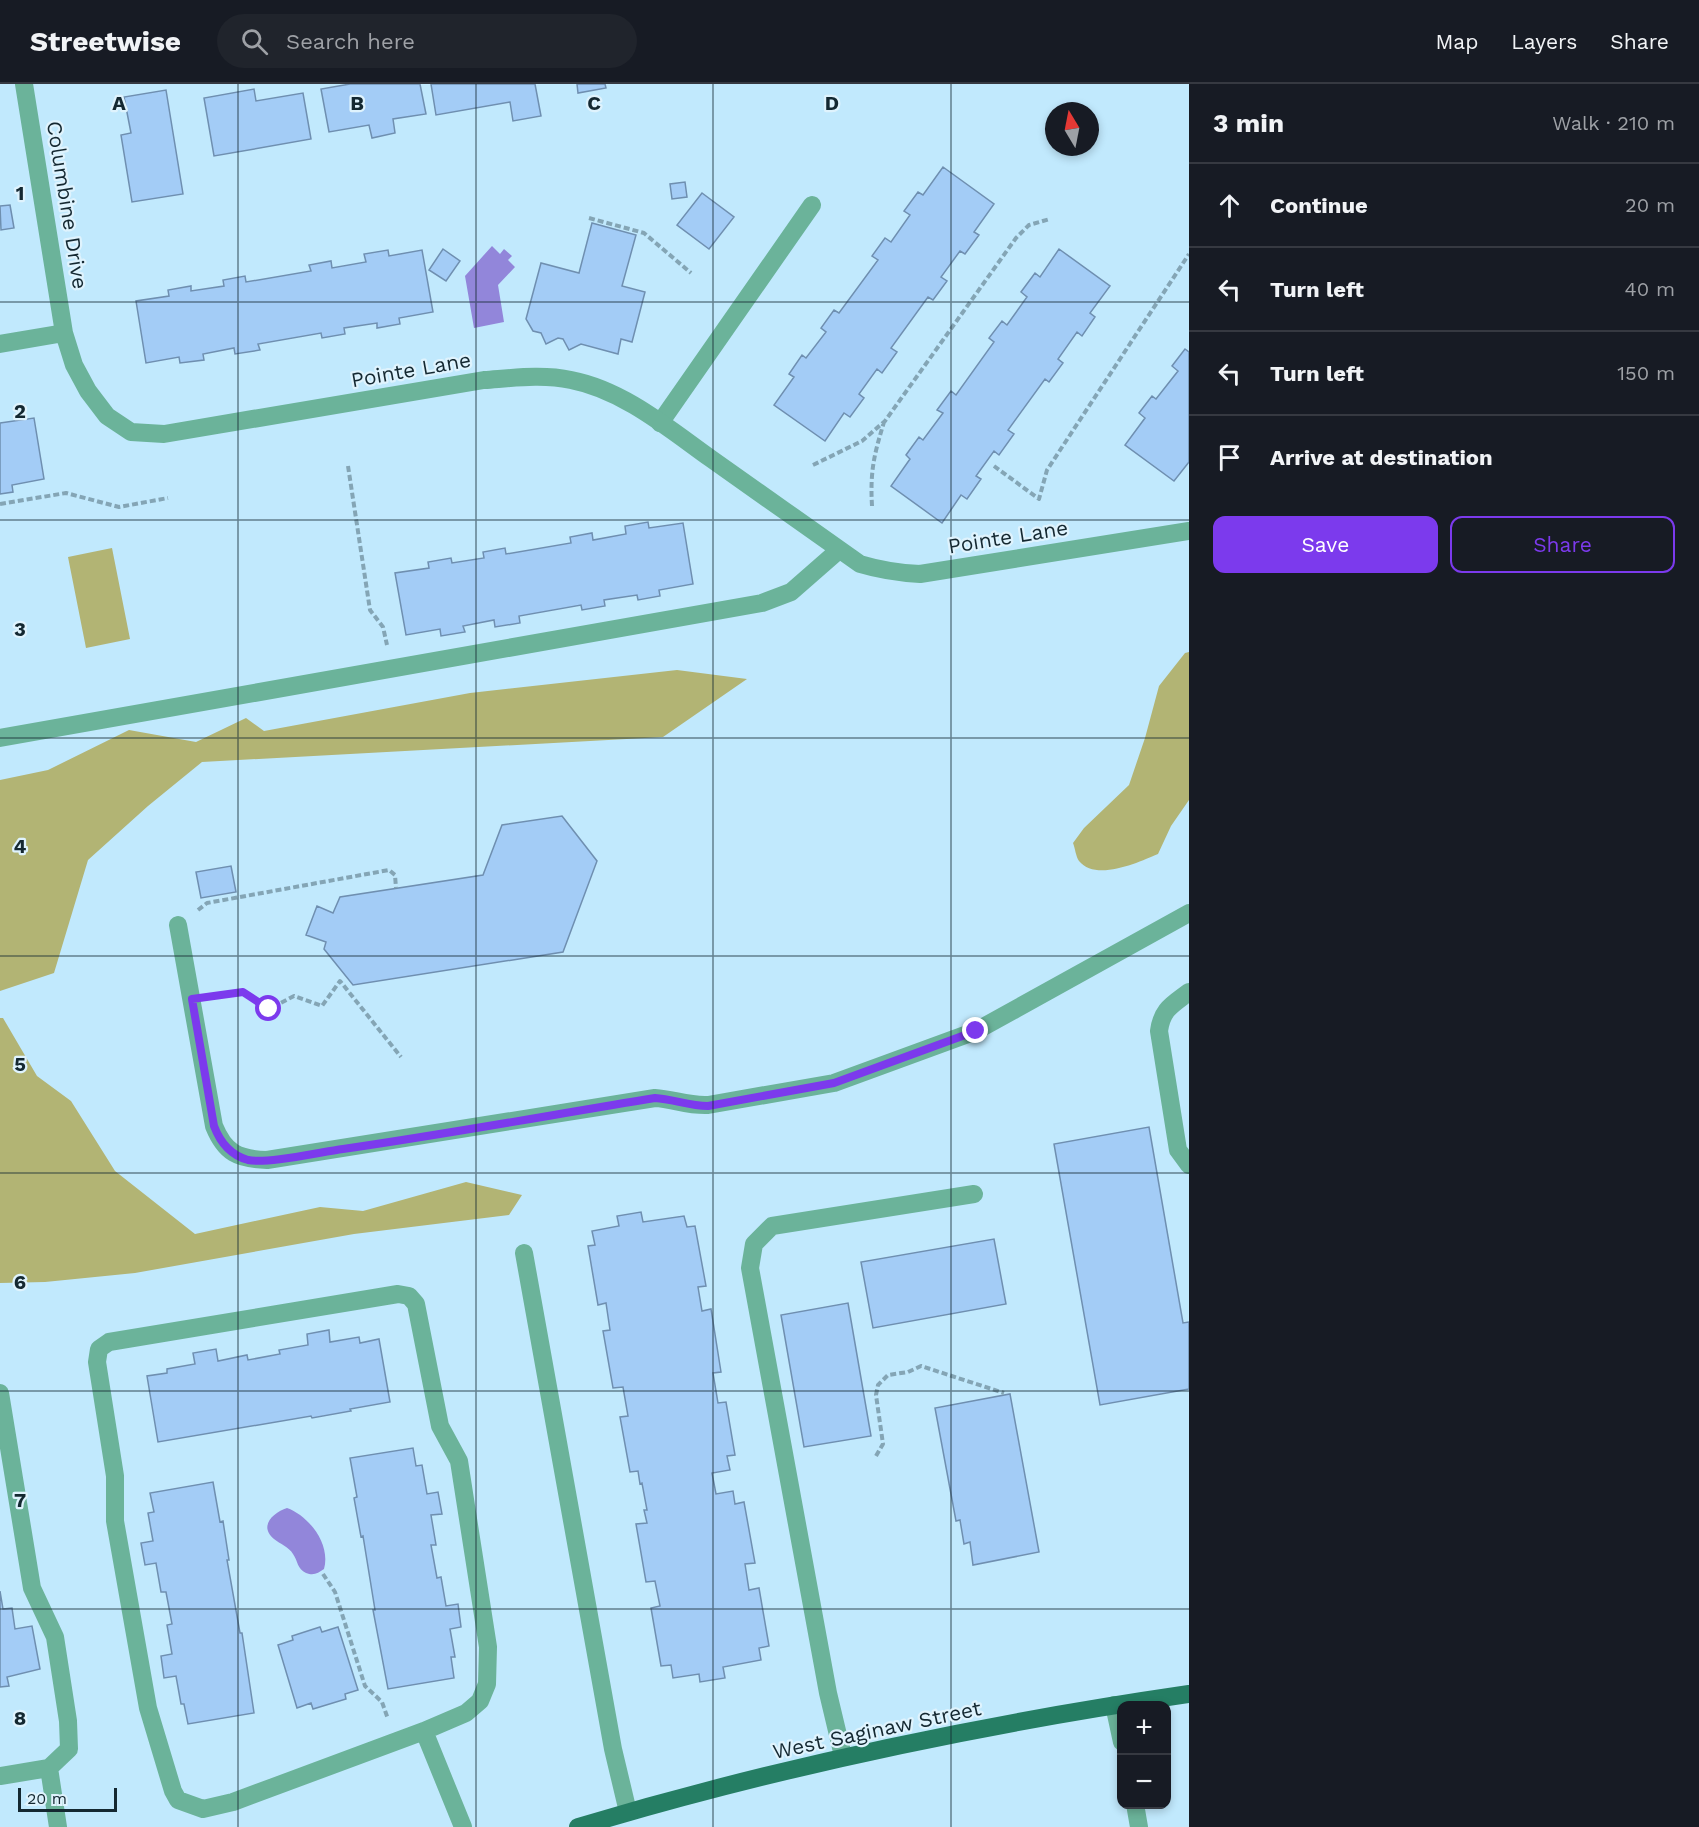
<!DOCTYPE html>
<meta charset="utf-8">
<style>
body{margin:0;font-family:"Work Sans",sans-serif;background:#20242c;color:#f1f3f6}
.controls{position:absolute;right:18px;bottom:18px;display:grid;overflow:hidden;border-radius:12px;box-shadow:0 3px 9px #0003}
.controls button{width:54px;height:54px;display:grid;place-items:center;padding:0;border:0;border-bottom:2px solid #363941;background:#171b24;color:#f1f3f6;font:30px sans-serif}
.compass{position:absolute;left:1045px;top:18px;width:54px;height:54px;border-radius:50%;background:#171b24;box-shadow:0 3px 9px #0003;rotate:350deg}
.scale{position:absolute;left:18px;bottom:15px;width:99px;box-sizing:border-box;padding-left:6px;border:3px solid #142831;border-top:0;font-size:16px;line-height:21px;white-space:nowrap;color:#142831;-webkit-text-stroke:4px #dff3fd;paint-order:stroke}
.stop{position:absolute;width:18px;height:18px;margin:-14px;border:4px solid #7c3aed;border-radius:50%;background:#fff}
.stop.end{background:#7c3aed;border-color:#fff;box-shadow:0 2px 6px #0008}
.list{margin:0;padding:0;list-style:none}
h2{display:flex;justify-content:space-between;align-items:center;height:78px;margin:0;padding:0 24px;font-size:26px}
h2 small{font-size:20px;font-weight:400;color:#9ea1a6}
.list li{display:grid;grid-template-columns:39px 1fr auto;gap:18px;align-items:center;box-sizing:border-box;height:84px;padding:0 24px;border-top:2px solid #363941}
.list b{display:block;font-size:22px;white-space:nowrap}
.list em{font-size:20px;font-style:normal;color:#9ea1a6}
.actions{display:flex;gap:12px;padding:18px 24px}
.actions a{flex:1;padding:14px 0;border:2px solid #7c3aed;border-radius:12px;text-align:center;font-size:21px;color:#7c3aed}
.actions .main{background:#7c3aed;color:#fff}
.icon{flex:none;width:33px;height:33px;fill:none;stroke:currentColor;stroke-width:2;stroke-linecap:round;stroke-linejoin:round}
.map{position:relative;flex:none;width:1189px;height:1743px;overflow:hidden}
header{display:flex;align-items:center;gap:36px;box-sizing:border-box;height:84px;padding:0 30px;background:#171b24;border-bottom:2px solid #363941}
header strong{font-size:28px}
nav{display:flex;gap:33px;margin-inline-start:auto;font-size:21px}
.search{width:420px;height:54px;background:#20242c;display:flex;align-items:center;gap:15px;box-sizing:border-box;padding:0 21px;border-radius:33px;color:#9ea1a6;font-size:22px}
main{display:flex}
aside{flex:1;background:#171b24}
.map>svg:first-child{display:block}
</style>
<header>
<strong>Streetwise</strong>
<div class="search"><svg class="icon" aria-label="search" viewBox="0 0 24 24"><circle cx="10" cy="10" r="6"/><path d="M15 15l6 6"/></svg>Search here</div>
<nav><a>Map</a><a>Layers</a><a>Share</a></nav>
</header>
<main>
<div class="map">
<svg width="1189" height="1743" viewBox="0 0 1189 1743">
<rect width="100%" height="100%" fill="#c1e9fd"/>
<!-- green -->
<path fill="#b2b474" d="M112 464 130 555 86 564 68 473Z
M1189 568V716L1171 742 1158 770C1139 778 1096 798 1079 777 1076 773 1075 764 1073 759L1084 744 1129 701 1145 654 1159 602 1185 569Z
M677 586 747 595 663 653 202 678 148 722 88 776 54 889 0 907V696L48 686 129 646 196 658 246 634 264 647 470 609Z
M0 934H3L37 992 71 1017 115 1087 195 1150 320 1123 363 1127 466 1098 522 1111 509 1131 354 1150 135 1189 45 1198 0 1199Z"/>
<!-- water -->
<path fill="#9286da" d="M492 162 500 170 504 165 512 172 508 176 515 183 498 201 504 238 474 244 465 192Z
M287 1424C309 1432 331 1460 324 1485 318 1489 314 1492 306 1489 297 1485 298 1477 293 1470 289 1463 280 1460 274 1455 258 1442 274 1428 287 1424Z"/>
<!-- building -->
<path fill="#a3ccf6" stroke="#6f8fb0" stroke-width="1.5" d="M350 0H420L426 30 393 35 395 49 372 54 369 41 329 48 321 5Z
M431 0H535L541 32 513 37 510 18 436 31Z
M577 0H605L606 4 578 9Z
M254 5 256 17 303 9 311 55 214 72 204 14Z
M166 6 183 110 132 118 121 51 131 49 124 13Z
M943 83 994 120 974 148 979 151 965 170 960 167 941 193 947 197 933 216 928 213 891 264 897 268 882 289 877 285 859 310 864 314 850 333 844 329 825 357 774 321 794 293 789 290 802 271 806 274 826 248 821 244 834 226 839 229 878 176 872 172 885 154 891 158 910 131 904 127 918 108 923 111Z
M685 98 687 113 672 115 670 100Z
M702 109 734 133 709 165 677 141Z
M10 121 14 144 1 146 0 122Z
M592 139 636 151 622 202 645 208 632 258 621 255 618 270 581 260 569 266 563 255 558 254 546 260 541 249 533 247 526 235 541 179 579 189Z
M443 165 460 177 446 197 429 186Z
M1059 165 1110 202 1090 229 1095 233 1082 252 1077 248 1058 275 1063 279 1049 298 1045 295 1008 346 1014 350 999 371 994 367 976 392 981 395 967 415 961 411 942 439 891 402 910 375 906 371 919 353 923 356 943 329 937 326 951 307 956 311 994 258 989 254 1002 237 1007 241 1027 213 1021 208 1035 189 1040 193Z
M388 166 389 172 422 166 433 228 399 234 400 240 377 244V239L344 244 345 250 322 254 321 249 258 260 260 266 235 270 234 264 203 270 204 276 180 279 179 273 146 279 136 217 169 212 168 206 191 202V207L224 202 223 196 245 192 246 198 311 187 309 181 331 177 332 184 366 178 364 170Z
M1185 265 1189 268V378L1174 397 1125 361 1145 334 1139 329 1152 312 1156 315 1178 287 1172 282Z
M34 334 44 395 12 401 13 408 0 410V339Z
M648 438 649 444 683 439 693 500 659 506 660 512 638 516 637 511 604 516 605 522 582 526 581 521 519 532 520 539 495 543 494 536 463 542 465 548 441 552 440 545 406 551 395 489 429 484 428 478 451 474 452 479 484 474 483 468 505 464 506 470 571 459 570 453 592 449 593 456 626 450 625 442Z
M562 732 597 777 563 868 353 901 324 865 326 858 306 851 317 822 333 829 340 813 483 791 502 741Z
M231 782 236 808 201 814 196 788Z
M1149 1043 1183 1239 1189 1238V1305L1100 1321 1054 1060Z
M641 1128 643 1138 684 1132 687 1143 695 1142 706 1202 698 1203 702 1227 711 1225 721 1288 713 1289 718 1319 726 1318 735 1371 727 1372 730 1386 712 1389 716 1410 733 1407 735 1420 744 1418 755 1479 745 1480 749 1506 759 1504 769 1562 759 1564 761 1576 723 1583 725 1594 700 1598 699 1590 673 1594 671 1581 661 1582 651 1524 660 1522 655 1497 646 1498 636 1440 647 1439 644 1426H647L642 1399 640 1400 638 1387 630 1388 620 1333 628 1332 623 1303 613 1304 603 1247 610 1246 606 1219 598 1221 588 1162 595 1161 592 1147 619 1142 617 1132Z
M994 1155 1006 1220 873 1244 861 1178Z
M848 1219 871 1352 804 1363 781 1231Z
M329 1246 330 1258 359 1253 360 1259 379 1255 390 1318 350 1325 351 1327 312 1334 311 1332 158 1358 147 1292 167 1289V1285L195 1280 193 1269 216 1265 218 1277 247 1271 248 1276 280 1270 279 1266 308 1261 307 1250Z
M1010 1310 1039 1468 973 1481 970 1458 964 1460 960 1436 956 1437 935 1324Z
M413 1364 416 1382 422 1381 427 1410 438 1408 442 1430 431 1431 436 1461H431L437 1494 441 1493 446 1522 458 1520 461 1543 450 1545 455 1573H451L454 1594 388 1605 373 1526H375L363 1452 361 1453 354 1414 357 1413 350 1374Z
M213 1398 220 1438 223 1437 229 1476H227L240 1549H242L254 1629 188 1640 184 1620H181L176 1592 164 1594 161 1572 172 1570 167 1541 172 1540 166 1508H161L156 1479 145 1481 141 1459 153 1457 148 1429 154 1428 150 1409Z
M0 1507 3 1525 12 1524 15 1545 32 1542 40 1585 7 1593 9 1602 0 1603Z
M320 1543 322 1548 338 1543 358 1606 345 1610 346 1615 313 1625 311 1619 297 1624 278 1561 293 1556 292 1552Z"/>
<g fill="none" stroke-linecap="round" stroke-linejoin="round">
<!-- path -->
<path stroke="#84a5b5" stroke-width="4" stroke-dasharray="6 3" stroke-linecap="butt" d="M589 134 644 149 691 189
M813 381 862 357 885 337 1016 154 1029 141 1050 135
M348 382 370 526 383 543 387 561
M994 382 1039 415 1047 386 1189 170
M0 420 66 409 119 423 168 414
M872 422C870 387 874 371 884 338
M198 826 207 819 389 786 395 791 396 804
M216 912 243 908 269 925 294 912 322 922 340 897 401 973
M876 1372 883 1360 876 1311 878 1301 888 1291 908 1288 921 1282 1004 1309
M323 1490 335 1508 365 1602 382 1618 388 1635"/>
<!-- lane -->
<path stroke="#6bb39a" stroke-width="18" d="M660 339 812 121
M178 841 214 1042C225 1069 238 1075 267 1076L655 1014C673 1015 688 1022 708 1021L834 999 976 947 1189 829
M1189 908C1172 921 1162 925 1159 947L1178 1066 1189 1081
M524 1169 613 1665 628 1728
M398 1210 409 1212 416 1220 440 1342 459 1377 488 1563 487 1600 480 1617 466 1629 424 1647 233 1718 203 1725 178 1716 173 1707 148 1624 115 1437V1392L97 1278 99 1265 109 1258Z
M0 1309 32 1504 55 1553 68 1637 69 1665 49 1684 0 1692
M424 1647 463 1743
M843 1672 828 1609 750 1184 754 1160 772 1142 974 1110
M49 1684 58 1743"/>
<!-- street -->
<path stroke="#6bb39a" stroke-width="18" d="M24 0 64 249 74 281 88 307 107 332 131 348 164 350 484 296C513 294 543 290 571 296 623 306 668 344 710 374 760 409 810 445 860 480 880 486 899 489 920 490L1189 447
M0 260 64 249
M0 654 762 519 791 508 839 466
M1114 1621 1122 1658
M1135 1720 1139 1743"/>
<!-- primary -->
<path stroke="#257e64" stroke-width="18" d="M578 1743C778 1683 983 1640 1189 1610"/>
</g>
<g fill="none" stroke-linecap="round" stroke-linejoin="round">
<!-- route -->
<path stroke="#7c3aed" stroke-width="8" d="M269 925 243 908 192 915 214 1042C220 1058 230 1071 248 1076 268 1080 320 1068 343 1065 447 1050 551 1031 655 1014 673 1015 689 1022 708 1022L834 999 976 947"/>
</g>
<!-- grid -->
<path fill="none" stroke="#142831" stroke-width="1.5" stroke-opacity="0.55" d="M238 0V1743M476 0V1743M713 0V1743M951 0V1743M0 218H1189M0 436H1189M0 654H1189M0 872H1189M0 1089H1189M0 1307H1189M0 1525H1189"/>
<g text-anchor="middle" stroke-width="4.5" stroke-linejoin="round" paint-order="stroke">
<!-- street labels -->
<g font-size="21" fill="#142831" stroke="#dff3fd">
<text transform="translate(67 121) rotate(81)" y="7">Columbine Drive</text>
<text transform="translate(411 286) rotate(-10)" y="7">Pointe Lane</text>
<text transform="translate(1008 453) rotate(-9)" y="7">Pointe Lane</text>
<text transform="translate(877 1646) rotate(-12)" y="7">West Saginaw Street</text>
</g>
</g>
<g font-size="20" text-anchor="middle" font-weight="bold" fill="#142831" stroke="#dff3fd" stroke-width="4.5" stroke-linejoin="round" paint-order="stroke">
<text x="119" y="26">A</text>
<text x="357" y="26">B</text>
<text x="594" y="26">C</text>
<text x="832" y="26">D</text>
<text x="20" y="116">1</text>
<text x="20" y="334">2</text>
<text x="20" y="552">3</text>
<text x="20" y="769">4</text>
<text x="20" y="987">5</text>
<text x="20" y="1205">6</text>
<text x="20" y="1423">7</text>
<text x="20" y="1641">8</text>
</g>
</svg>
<div class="controls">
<button>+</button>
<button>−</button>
</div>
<svg class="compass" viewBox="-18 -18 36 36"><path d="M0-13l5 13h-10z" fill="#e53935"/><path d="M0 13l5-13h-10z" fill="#9ea1a6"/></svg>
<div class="scale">20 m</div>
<div class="stop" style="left:269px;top:925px"></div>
<div class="stop end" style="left:976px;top:947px"></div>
</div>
<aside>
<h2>3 min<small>Walk · 210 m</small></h2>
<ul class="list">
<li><svg class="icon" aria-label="ahead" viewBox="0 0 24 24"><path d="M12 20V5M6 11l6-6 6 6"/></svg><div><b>Continue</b></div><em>20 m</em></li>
<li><svg class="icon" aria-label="left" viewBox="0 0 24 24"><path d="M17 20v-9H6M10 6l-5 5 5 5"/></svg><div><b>Turn left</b></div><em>40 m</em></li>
<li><svg class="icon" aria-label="left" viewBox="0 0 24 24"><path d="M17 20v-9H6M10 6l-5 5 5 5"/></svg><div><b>Turn left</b></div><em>150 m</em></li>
<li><svg class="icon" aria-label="arrive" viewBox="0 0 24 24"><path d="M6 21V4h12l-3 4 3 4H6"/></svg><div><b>Arrive at destination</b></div></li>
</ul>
<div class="actions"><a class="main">Save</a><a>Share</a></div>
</aside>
</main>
